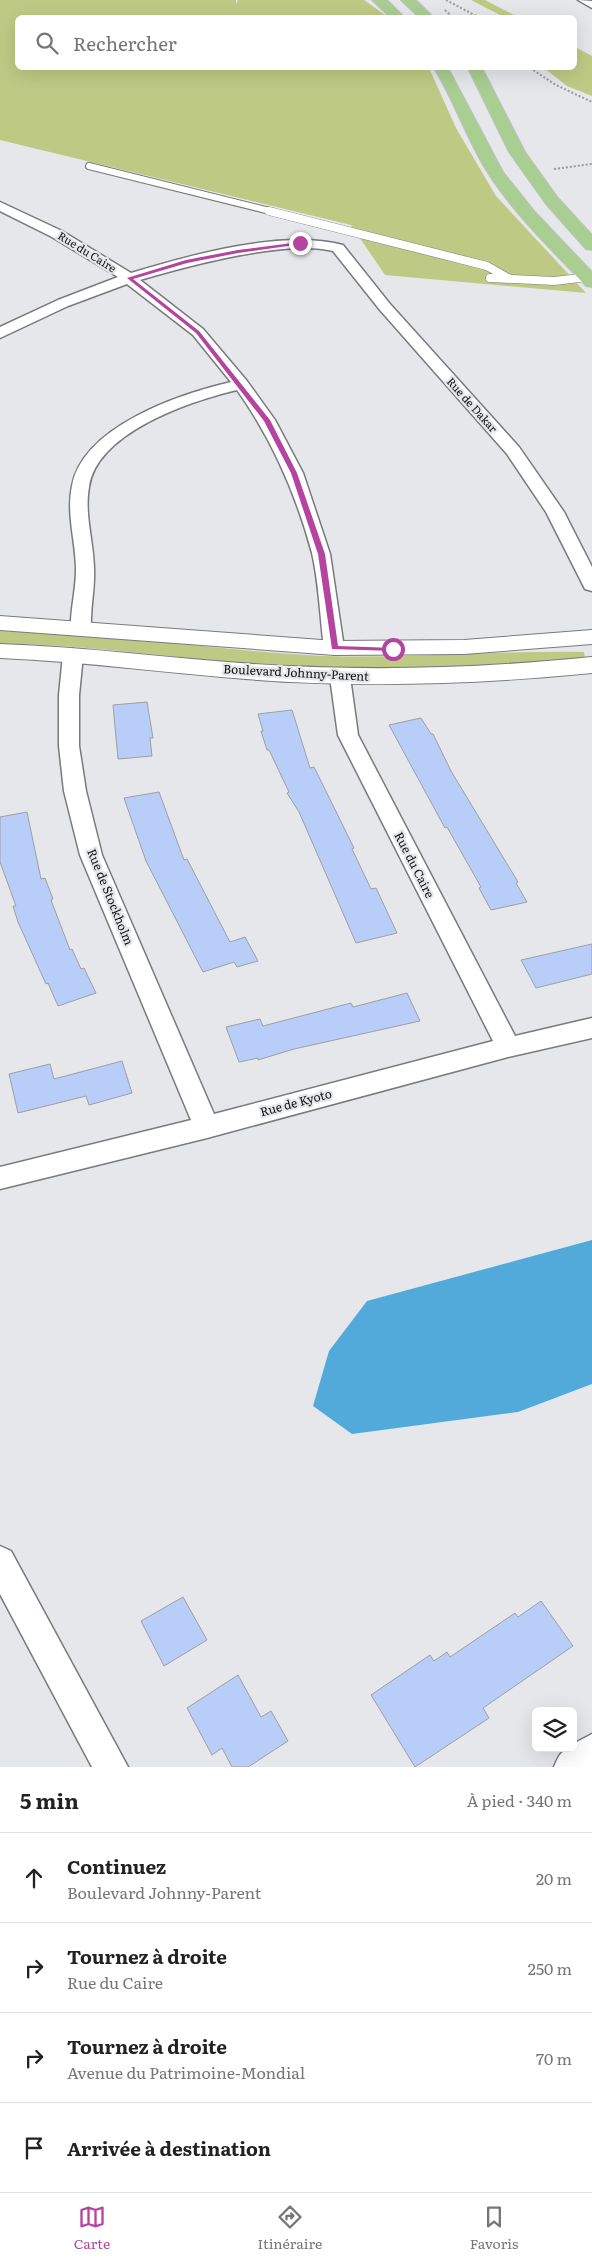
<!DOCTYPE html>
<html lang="fr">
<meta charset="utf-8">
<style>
body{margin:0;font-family:Literata,serif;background:#f6f6f6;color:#222}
.controls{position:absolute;right:15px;bottom:15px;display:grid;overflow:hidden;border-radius:8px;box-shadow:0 5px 20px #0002}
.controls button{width:45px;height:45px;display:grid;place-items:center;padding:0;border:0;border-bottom:1px solid #e0e0e0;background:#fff;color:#222;font:25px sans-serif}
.stop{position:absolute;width:15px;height:15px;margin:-11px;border:4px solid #b544a0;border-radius:50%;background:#fff}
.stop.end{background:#b544a0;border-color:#fff;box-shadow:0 1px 5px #0008}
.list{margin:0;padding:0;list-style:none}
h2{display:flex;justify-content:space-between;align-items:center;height:65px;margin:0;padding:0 20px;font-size:21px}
h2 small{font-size:16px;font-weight:400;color:#767676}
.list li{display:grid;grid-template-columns:32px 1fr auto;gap:15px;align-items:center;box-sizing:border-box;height:90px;padding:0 20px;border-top:1px solid #e0e0e0}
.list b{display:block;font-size:19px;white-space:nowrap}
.list p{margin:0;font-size:16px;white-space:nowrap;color:#767676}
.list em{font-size:16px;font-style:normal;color:#767676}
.icon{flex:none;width:28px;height:28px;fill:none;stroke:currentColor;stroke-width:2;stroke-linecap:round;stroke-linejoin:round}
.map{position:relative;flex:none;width:592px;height:1767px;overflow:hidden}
.search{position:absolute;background:#fff;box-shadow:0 5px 20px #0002;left:15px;right:15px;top:15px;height:55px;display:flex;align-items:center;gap:12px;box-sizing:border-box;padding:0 18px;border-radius:8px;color:#767676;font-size:19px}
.sheet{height:425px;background:#fff}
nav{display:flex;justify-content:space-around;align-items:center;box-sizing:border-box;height:70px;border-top:1px solid #e0e0e0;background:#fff;font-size:14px;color:#767676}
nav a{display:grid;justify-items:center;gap:2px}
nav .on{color:#b544a0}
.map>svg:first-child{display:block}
</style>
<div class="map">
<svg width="592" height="1767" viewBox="0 0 592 1767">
<rect width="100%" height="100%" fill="#e5e7eb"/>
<!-- green -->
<path fill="#beca84" d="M0 0H236V4L238 0H364L388 17 18 18V68H429L456 128 496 196 586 293 385 275 351 225 0 140Z
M471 0H485L518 17H504Z
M575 47 592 56V96L567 86 544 68H574Z
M0 631C108 632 216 651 324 656 411 659 497 650 584 652L585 658C486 668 387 672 287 666 191 661 96 645 0 643Z"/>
<!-- water -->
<path fill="#52aadb" d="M592 1240V1384L518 1412 352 1434 313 1406 329 1351 367 1301Z"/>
<!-- building -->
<path fill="#b9cdf9" stroke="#9e9fa3" d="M147 702 153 738H150L152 756 118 759 113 705Z
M292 710 310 768 314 767 354 848 352 849 371 889 376 888 397 933 356 943 299 812 287 793 289 792 269 750H267L261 731H263L258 714Z
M421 718 431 734H433L451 771 518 882 516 883 527 902 491 910 479 888 481 887 447 827 445 828 389 725Z
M159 792 184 860 187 859 230 942 245 937 258 961 237 967 234 962 203 972 146 861 124 798Z
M27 812 41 879 45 878 53 899 51 900 70 950 72 949 81 969 84 968 96 993 58 1006 48 983 46 984 18 922 13 906H16L0 862V817Z
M592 944V974L536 988 521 960Z
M407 993 420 1021 294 1049 258 1060V1058L239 1062 226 1027 260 1019 263 1026 351 1003 353 1007Z
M122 1061 132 1093 89 1105 86 1096 18 1113 9 1074 50 1064 54 1079Z
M183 1597 207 1640 164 1666 141 1621Z
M541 1601 573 1646 483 1708 489 1718 415 1767 371 1695 430 1655 434 1661 447 1652 450 1657 515 1613 518 1617Z
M238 1675 261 1717 271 1711 288 1741 248 1767H232L222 1748 212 1755 187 1708Z"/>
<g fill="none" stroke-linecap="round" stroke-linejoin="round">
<!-- lane-far1 casing -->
<g stroke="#797a7e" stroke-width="8">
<path id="lane-far1" d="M89 166 274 212"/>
</g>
<!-- lane casing -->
<g stroke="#797a7e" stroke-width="9">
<path id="lane" d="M269 211 487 266 510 279
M490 278 554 281 588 277"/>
</g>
<!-- street casing -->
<g stroke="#797a7e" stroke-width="3">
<path id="street" d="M578 0 592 1V8Z
M0 202 62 231 131 273C191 255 282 229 343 245L390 304 519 447 564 512 592 567V591L585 589 583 585 546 512 507 454 380 310 333 251C286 239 188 266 140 280L203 329 247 381 275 420 303 473 330 554 344 648 341 652 334 654 327 652 324 648C320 617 319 583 312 553 296 494 272 439 237 390 191 401 97 432 89 487 84 515 94 543 94 570 95 589 90 608 91 627L88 631 81 633 74 631 71 627V620C72 603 76 587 76 570 76 542 66 514 72 486 83 426 180 394 231 382L193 335 127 284 68 306 0 338V327L58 300 118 277 52 237 0 211Z
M73 649 80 651 83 655 79 695V746L86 791 102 855 214 1114 493 1041 338 735 330 677 333 673 340 671 347 673 350 677 358 735 515 1036 592 1018V1038L508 1057 207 1138 0 1189V1167L191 1120 80 855 64 791 59 746V695L63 655 66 651Z
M0 1546 11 1551 128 1767H92L0 1594Z
M592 1734V1767H554C558 1757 562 1748 573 1748V1744Z"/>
</g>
<!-- secondary casing -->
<g stroke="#797a7e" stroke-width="2">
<path id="secondary" d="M0 616 335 641 464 640 592 630V644L464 654 335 655 0 630Z
M0 644C97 647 193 662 290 666 391 671 491 667 592 657V673C491 683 391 687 290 682 193 677 97 662 0 658Z"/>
</g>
<!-- highway casing -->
<g stroke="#c1c1c1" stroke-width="2">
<path id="highway" d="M372 0H387L405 18H391Z
M401 0H416L434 18H420Z
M434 68H448L503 172 535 212 592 272V287L586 286C552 250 515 215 488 173 467 140 455 102 434 68Z
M468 68H482L525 152 558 198 592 235V250L586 249 546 204 509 152Z"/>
</g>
<!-- path -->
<path stroke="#999a9d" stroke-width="2" stroke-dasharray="2 2" stroke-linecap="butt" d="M446 0 480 18
M445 10 453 18
M530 68 556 85 592 102
M554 169 592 164"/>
<!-- lane-far1 -->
<use href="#lane-far1" stroke="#fff" stroke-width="6"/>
<!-- lane -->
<use href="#lane" stroke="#fff" stroke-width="8"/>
<!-- street -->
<use href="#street" fill="#fff" fill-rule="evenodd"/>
<!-- secondary -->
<use href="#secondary" fill="#fff" fill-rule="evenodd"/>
<!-- highway -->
<use href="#highway" fill="#a9ce91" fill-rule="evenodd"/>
</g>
<!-- route -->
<path fill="#b544a0" d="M300 242 302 244 238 253 187 263 133 279 199 331 270 420 297 473 325 554 338 646 395 648V651H393L332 649 318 554 291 473 264 421 196 333 127 278 186 260 238 250Z"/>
<g text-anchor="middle" stroke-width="4.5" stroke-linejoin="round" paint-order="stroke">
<!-- far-street labels -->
<g font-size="11" fill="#0f1011" stroke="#e5e7eb">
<text transform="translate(87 252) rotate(32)" y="4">Rue du Caire</text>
<text transform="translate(472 405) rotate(48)" y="4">Rue de Dakar</text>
</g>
<!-- street labels -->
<g font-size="12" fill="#0f1011" stroke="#e5e7eb">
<text transform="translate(296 673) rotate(3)" y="4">Boulevard Johnny-Parent</text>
<text transform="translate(414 865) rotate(63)" y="4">Rue du Caire</text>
<text transform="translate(110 897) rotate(68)" y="4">Rue de Stockholm</text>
<text transform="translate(296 1103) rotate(-15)" y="4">Rue de Kyoto</text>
</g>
</g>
</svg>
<div class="controls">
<button><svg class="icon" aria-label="layers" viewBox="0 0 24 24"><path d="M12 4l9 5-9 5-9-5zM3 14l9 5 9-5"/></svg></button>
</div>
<div class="stop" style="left:393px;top:649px"></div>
<div class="stop end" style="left:300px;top:243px"></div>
<div class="search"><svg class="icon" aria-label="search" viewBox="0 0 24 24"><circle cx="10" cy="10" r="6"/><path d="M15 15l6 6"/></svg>Rechercher</div>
</div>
<section class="sheet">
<h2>5 min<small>À pied · 340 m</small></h2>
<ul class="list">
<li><svg class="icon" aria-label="ahead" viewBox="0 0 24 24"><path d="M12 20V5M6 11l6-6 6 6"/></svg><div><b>Continuez</b><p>Boulevard Johnny-Parent</p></div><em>20 m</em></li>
<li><svg class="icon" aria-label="right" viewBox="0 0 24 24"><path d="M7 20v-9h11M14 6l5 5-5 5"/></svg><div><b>Tournez à droite</b><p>Rue du Caire</p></div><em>250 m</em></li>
<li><svg class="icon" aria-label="right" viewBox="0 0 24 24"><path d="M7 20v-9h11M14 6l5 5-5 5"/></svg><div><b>Tournez à droite</b><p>Avenue du Patrimoine-Mondial</p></div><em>70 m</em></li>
<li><svg class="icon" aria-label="arrive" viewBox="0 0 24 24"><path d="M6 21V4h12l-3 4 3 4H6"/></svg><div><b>Arrivée à destination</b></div></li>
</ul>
</section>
<nav>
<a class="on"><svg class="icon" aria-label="map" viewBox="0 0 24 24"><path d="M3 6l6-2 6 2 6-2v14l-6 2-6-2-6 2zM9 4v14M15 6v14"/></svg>Carte</a>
<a><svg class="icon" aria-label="directions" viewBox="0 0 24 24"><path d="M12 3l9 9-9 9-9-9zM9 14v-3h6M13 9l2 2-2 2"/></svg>Itinéraire</a>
<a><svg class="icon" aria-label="saved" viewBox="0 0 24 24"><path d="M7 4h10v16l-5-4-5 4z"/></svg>Favoris</a>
</nav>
